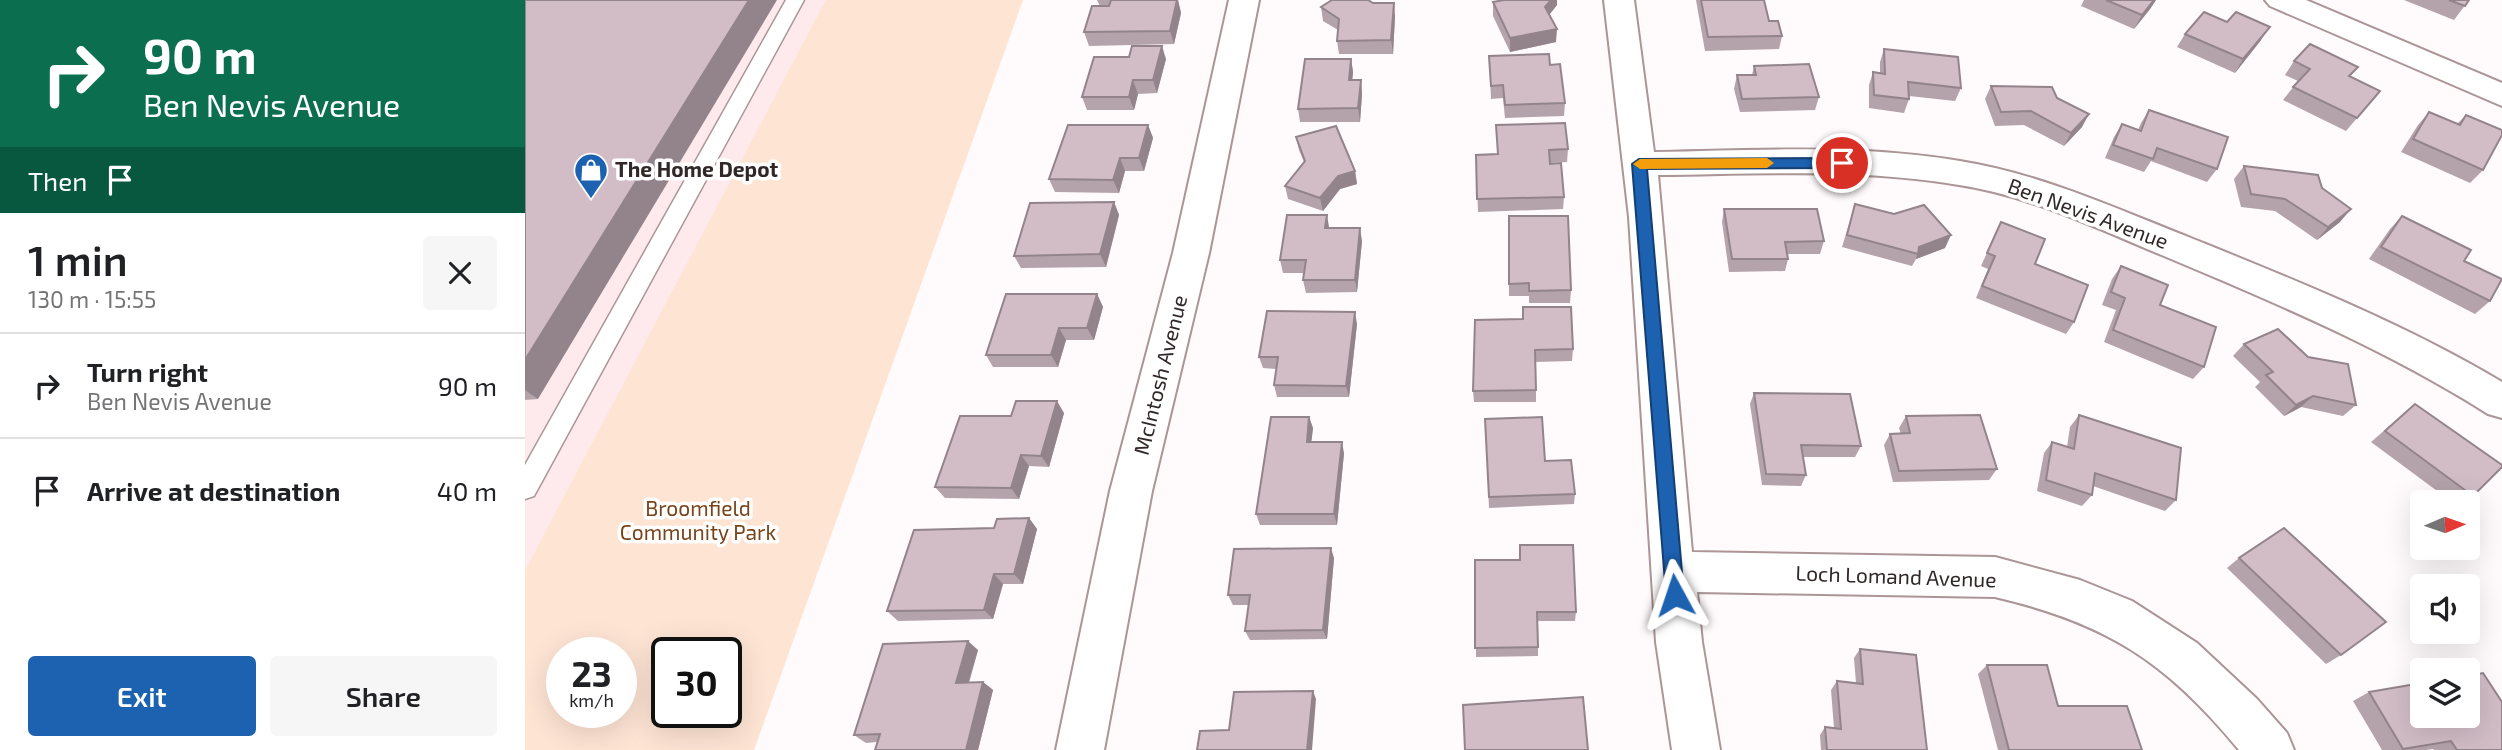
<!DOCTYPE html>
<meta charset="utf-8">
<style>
:root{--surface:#fff;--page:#f6f6f6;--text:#202124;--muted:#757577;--line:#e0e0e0;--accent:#1d61b1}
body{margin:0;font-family:"Exo 2",sans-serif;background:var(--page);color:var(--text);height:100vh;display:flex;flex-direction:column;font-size:26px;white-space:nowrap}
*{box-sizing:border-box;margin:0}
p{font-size:23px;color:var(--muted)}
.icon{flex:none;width:38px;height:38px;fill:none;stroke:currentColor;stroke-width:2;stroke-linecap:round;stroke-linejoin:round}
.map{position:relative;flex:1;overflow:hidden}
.drawer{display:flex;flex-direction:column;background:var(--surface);width:525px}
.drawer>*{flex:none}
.hud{background:#0b6e4f;color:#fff;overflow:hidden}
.needle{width:46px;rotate:88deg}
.controls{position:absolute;left:1885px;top:490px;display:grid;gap:14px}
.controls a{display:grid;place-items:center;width:70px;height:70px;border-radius:7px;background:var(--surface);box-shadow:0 7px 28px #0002;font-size:35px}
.speed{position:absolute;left:21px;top:637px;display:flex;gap:14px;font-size:35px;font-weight:700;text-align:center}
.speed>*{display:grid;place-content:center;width:91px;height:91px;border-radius:50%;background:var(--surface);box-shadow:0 7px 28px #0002;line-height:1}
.speed small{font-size:18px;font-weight:400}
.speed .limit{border:4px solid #111;border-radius:10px;background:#fff;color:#111}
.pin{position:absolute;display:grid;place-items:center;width:60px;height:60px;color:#fff;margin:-30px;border:4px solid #fff;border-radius:50%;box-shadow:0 2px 7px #0007}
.me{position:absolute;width:77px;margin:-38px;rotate:355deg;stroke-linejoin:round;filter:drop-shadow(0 0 5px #0008)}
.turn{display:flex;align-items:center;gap:24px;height:147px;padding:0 28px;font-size:32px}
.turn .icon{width:91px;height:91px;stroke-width:2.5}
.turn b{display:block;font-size:49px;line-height:60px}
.then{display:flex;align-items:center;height:66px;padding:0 28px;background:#0003;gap:14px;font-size:26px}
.round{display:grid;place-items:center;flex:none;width:74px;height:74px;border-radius:7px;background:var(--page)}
.head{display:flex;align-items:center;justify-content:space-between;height:119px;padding:0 28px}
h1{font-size:42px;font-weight:600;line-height:52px}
.button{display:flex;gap:14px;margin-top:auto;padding:14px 28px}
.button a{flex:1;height:80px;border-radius:7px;background:var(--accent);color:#fff;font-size:28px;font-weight:600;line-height:80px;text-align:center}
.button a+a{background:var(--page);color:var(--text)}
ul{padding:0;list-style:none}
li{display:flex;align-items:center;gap:21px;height:105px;padding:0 28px;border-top:2px solid var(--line)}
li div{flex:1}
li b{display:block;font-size:26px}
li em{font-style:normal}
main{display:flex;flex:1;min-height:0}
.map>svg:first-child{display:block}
.built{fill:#feeaec}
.green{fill:#fee4d3;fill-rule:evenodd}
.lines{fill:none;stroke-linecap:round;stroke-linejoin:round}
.lane-casing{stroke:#ab9597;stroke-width:3}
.street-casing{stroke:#ab9597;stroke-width:4}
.lane{fill:#fff;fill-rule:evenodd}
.street{fill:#fff;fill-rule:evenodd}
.wall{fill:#b5a3ab}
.shaded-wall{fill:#93848b}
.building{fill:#d2bdc7;stroke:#93848b;stroke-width:2}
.route{fill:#1d61b1;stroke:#133f73;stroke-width:2}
.slow{fill:#f59e0b}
.labels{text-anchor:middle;stroke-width:7;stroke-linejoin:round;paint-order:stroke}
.poi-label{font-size:21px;font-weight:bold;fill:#302728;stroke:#fff;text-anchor:start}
.street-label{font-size:21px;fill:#302728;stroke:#fff}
.park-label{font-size:21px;fill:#784318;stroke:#fff}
</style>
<main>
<section class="drawer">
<div class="hud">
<div class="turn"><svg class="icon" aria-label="right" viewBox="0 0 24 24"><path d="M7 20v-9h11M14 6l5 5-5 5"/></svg><div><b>90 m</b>Ben Nevis Avenue</div></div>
<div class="then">Then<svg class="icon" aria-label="arrive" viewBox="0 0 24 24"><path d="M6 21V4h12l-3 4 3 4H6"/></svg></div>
</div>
<div class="head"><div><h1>1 min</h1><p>130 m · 15:55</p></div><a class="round"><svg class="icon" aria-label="close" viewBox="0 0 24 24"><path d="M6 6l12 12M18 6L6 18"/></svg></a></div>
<ul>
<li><svg class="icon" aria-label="right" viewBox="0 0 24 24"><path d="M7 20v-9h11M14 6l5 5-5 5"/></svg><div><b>Turn right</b><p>Ben Nevis Avenue</p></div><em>90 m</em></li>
<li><svg class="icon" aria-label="arrive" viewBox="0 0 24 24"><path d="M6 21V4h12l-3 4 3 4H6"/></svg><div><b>Arrive at destination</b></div><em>40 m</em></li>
</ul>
<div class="button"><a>Exit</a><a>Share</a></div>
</section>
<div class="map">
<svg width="1977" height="750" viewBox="0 0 1977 750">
<rect width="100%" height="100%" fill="#fffafb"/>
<path class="built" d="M 0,0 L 302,0 L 0,570 Z"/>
<path class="green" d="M 301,0 L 498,0 L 229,750 L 0,750 L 0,570 ZM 37,653 L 96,653 L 96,712 L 37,712 ZM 142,653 L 201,653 L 201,712 L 142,712 Z"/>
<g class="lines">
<g class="lane-casing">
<path id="lane" d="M 261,0 L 279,0 L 9,496 L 0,499 L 0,465 Z"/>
</g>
<g class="street-casing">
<g id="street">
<path d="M 704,0 L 734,0 L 684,253 L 627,491 L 579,750 L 531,750 L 585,491 L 648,253 Z"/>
<path d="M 1079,0 L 1109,0 L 1129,152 C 1232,150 1334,144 1435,161 C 1516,174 1590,208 1666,238 C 1772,281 1878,323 1977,382 L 1977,418 L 1963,414 C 1860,349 1751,303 1639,256 C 1573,229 1506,196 1434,185 C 1334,168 1233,174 1133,175 L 1167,552 L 1470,557 L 1555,580 L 1607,601 L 1672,643 L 1732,699 L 1762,733 L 1769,750 L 1714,750 C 1641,661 1581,623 1470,597 L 1172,592 L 1177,642 L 1195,750 L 1147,750 L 1131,642 L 1104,217 Z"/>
<path d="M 1740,0 L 1781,0 L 1977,83 L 1977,106 L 1745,6 Z"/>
</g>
</g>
<use href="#lane" class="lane"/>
<use href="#street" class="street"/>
</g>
<g class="wall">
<path d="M 0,0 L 13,399 L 0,400 Z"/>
<path d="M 572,0 L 653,0 L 656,13 L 649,44 L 564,46 L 559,32 L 575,6 Z"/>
<path d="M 1171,0 L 1239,0 L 1244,21 L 1257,36 L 1254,49 L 1180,51 Z"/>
<path d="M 1559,0 L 1631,0 L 1625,9 L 1609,29 L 1556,6 Z"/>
<path d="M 1879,0 L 1944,0 L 1929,20 Z"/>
<path d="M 968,2 L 1032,5 L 1024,15 L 1031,42 L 985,52 L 968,16 Z"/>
<path d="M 796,7 L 870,16 L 868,54 L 814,54 L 812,41 L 813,30 L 798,21 Z"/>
<path d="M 1702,22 L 1736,40 L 1710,73 L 1652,47 L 1660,34 Z"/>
<path d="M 1359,49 L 1436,88 L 1430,101 L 1384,96 L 1384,99 L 1379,113 L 1344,108 L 1344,85 L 1348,72 L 1355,73 L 1355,62 Z"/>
<path d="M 964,56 L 1025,65 L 1040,103 L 1039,116 L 980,118 L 978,98 L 966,99 Z"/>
<path d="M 641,59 L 632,93 L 613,94 L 609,110 L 562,110 L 557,97 Z"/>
<path d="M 826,59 L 828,72 L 827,80 L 836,80 L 837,94 L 835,122 L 775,122 L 773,109 Z"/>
<path d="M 1769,61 L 1833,67 L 1825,76 L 1855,91 L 1821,131 L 1758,100 L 1773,81 L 1760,75 Z"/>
<path d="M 1229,66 L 1294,97 L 1290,110 L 1215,112 L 1209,89 L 1212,75 L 1227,75 Z"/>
<path d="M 1466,86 L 1532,98 L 1557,127 L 1539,146 L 1499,125 L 1470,126 L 1460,99 Z"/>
<path d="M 1624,110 L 1692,169 L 1682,182 L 1626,161 L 1619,172 L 1580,158 L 1589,137 L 1597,124 L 1613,130 L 1616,123 Z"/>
<path d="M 1904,112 L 1932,124 L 1941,115 L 1958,170 L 1945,183 L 1876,152 L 1893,125 Z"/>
<path d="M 623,125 L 628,138 L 619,171 L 600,171 L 594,193 L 530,192 L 524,179 Z"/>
<path d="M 971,125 L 1043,149 L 1042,162 L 1025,163 L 1039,197 L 1038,209 L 953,212 L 951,155 L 973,154 Z"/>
<path d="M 771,137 L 830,171 L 832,184 L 815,189 L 798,211 L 763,199 L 760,186 L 779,162 L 774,150 Z"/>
<path d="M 1719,166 L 1797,188 L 1815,222 L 1792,240 L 1750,211 L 1716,207 L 1709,179 Z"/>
<path d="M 589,202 L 594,215 L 581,267 L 496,268 L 489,256 Z"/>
<path d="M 1330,204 L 1420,248 L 1391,259 L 1387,266 L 1317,247 Z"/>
<path d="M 1199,209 L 1299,241 L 1295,254 L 1263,254 L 1263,259 L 1260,271 L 1204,272 L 1197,222 Z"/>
<path d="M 984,216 L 1046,290 L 1045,303 L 1004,303 L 1004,296 L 984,296 Z"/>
<path d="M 1877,216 L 1939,261 L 1965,301 L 1950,314 L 1844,259 L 1865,229 Z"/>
<path d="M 1476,222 L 1510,264 L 1549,322 L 1541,334 L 1451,298 L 1463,269 L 1456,266 Z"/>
<path d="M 804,228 L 837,241 L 832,292 L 781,293 L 778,280 L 779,273 L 758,273 L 755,260 Z"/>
<path d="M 1596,266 L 1635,305 L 1679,367 L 1668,379 L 1579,342 L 1591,310 L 1577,305 L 1587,279 Z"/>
<path d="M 572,294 L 578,307 L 569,340 L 541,340 L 533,367 L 468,367 L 461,355 Z"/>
<path d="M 998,307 L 1048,349 L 1047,361 L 1011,362 L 1011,402 L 949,402 L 948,391 L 998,319 Z"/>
<path d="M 832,324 L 824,397 L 752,397 L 749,385 L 751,369 L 738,368 L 734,357 Z"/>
<path d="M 1719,344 L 1831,405 L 1818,416 L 1776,407 L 1759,416 L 1730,387 L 1735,382 L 1708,356 Z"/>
<path d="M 1229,393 L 1336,446 L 1330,457 L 1278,457 L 1281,475 L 1276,486 L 1237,485 L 1225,404 Z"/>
<path d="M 1890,404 L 1948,496 L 1939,502 L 1927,502 L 1846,442 Z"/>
<path d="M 539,413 L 524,467 L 504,466 L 494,499 L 420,498 L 410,487 L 486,416 Z"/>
<path d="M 1554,415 L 1651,500 L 1640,511 L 1568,486 L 1567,495 L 1557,506 L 1512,491 L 1519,453 L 1527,442 L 1542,447 L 1545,427 Z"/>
<path d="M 1381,416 L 1472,469 L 1464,480 L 1368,482 L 1359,445 L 1365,434 L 1376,434 L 1374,428 Z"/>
<path d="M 784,417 L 788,428 L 786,442 L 819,453 L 812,525 L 735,525 L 731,514 Z"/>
<path d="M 960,419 L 1020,461 L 1050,494 L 1049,504 L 964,508 Z"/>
<path d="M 504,518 L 512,529 L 498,584 L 478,584 L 468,619 L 373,621 L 362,611 L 469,528 Z"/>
<path d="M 809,558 L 802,639 L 725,640 L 720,631 L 724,605 L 708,605 L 703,595 Z"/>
<path d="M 1714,558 L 1816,655 L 1801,664 L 1702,568 Z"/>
<path d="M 950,560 L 1051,612 L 1050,621 L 1013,621 L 1013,656 L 951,657 Z"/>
<path d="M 1335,649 L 1402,750 L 1296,750 L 1295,735 L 1300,727 L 1309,728 L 1306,690 L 1312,681 L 1331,683 L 1329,658 Z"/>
<path d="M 453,650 L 444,683 L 458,682 L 468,690 L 453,750 L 350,750 L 352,742 L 341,743 L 329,735 Z"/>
<path d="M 1462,665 L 1533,706 L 1617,750 L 1473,750 L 1453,674 Z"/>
<path d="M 1844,692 L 1977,750 L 1909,750 L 1908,749 L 1901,750 L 1857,750 L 1828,701 Z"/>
</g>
<g class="shaded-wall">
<path d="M 224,0 L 252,0 L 13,399 L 0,390 L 0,360 Z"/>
<path d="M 653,0 L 656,13 L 649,44 L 645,31 Z"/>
<path d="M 1026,0 L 1032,0 L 1032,5 L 1020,20 L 1020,7 Z"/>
<path d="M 1629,0 L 1631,0 L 1625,9 L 1609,29 L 1617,15 Z"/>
<path d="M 869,3 L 870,16 L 868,54 L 866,40 Z"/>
<path d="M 1745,27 L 1736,40 L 1710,73 L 1718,59 Z"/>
<path d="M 1032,29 L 1031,42 L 985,52 L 985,38 Z"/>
<path d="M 637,46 L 641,59 L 632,93 L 628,80 Z"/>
<path d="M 826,59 L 828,72 L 826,94 L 824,80 Z"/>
<path d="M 608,80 L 613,94 L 609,110 L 604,97 Z"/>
<path d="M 836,80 L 837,94 L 835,122 L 833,108 Z"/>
<path d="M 1564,114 L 1557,127 L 1539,146 L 1546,133 Z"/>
<path d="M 623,125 L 628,138 L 619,171 L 614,158 Z"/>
<path d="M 595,158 L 600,171 L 594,193 L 588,180 Z"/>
<path d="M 830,171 L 832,184 L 815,189 L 798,211 L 795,198 L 813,176 Z"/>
<path d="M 589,202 L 594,215 L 581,267 L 575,254 Z"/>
<path d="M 1826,209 L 1815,222 L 1792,240 L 1803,227 Z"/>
<path d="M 802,215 L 804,227 L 803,241 L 800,228 Z"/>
<path d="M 835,228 L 837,241 L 832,292 L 830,280 Z"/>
<path d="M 1426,235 L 1420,248 L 1391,259 L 1394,247 Z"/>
<path d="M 572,294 L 578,307 L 569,340 L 562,328 Z"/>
<path d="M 830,312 L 832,324 L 824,397 L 821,386 Z"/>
<path d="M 534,328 L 541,340 L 533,367 L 526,355 Z"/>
<path d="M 1788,396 L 1776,407 L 1759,416 L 1771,405 Z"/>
<path d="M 532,401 L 539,413 L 524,467 L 516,456 Z"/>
<path d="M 784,417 L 788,428 L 785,453 L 782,442 Z"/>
<path d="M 817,442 L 819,453 L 812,525 L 809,514 Z"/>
<path d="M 496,455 L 504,466 L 494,499 L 486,488 Z"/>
<path d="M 504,518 L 512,529 L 498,584 L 489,574 Z"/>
<path d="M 806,548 L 809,558 L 802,639 L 798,630 Z"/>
<path d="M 469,574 L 478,584 L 468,619 L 459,610 Z"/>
<path d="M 443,641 L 453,650 L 441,691 L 431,683 Z"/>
<path d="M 458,682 L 468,690 L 453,750 L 441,750 Z"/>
<path d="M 788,691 L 791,699 L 787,750 L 782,750 Z"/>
</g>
<g class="building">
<path d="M 0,0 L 224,0 L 0,360 Z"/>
<path d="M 586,0 L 652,0 L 645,31 L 559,32 L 567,6 L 584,6 Z"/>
<path d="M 807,0 L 843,0 L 848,3 L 869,3 L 866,40 L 812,41 L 814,19 L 796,7 Z"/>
<path d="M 979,0 L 1026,0 L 1020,7 L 1032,29 L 985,38 L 968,2 Z"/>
<path d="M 1176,0 L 1239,0 L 1244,21 L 1253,21 L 1257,36 L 1183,37 Z"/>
<path d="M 1581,0 L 1629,0 L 1617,15 Z"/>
<path d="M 1924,0 L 1944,0 L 1940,6 Z"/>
<path d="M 1679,12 L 1702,22 L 1711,12 L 1745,27 L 1718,59 L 1660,34 Z"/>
<path d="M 1785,44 L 1833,67 L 1824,76 L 1855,91 L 1832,118 L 1768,87 L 1785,69 L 1769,61 Z"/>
<path d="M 607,46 L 637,46 L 628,80 L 608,80 L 604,97 L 557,97 L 569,57 L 604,57 Z"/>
<path d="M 1359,49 L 1433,57 L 1436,88 L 1383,82 L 1384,99 L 1349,95 L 1348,72 L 1360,74 Z"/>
<path d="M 1024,54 L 1025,65 L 1035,64 L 1040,103 L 980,105 L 978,85 L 966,86 L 964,56 Z"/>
<path d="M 780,59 L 826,59 L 824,80 L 836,80 L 833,108 L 773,109 Z"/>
<path d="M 1284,64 L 1294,97 L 1217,99 L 1212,75 L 1231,75 L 1229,66 Z"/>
<path d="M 1466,86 L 1527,87 L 1532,98 L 1564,114 L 1546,133 L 1506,111 L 1476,112 Z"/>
<path d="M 1624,110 L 1703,137 L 1692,169 L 1632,148 L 1628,159 L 1588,145 L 1597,124 L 1616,131 Z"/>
<path d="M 1904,112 L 1935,125 L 1941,115 L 1977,130 L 1977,135 L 1958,170 L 1888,139 Z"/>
<path d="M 1040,123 L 1043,149 L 1024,150 L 1025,164 L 1036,163 L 1039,197 L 952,199 L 951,155 L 973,154 L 971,125 Z"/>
<path d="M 543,125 L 623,125 L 614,158 L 595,158 L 588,180 L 524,179 Z"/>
<path d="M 811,126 L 830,171 L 813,176 L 795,198 L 760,186 L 780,161 L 771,137 Z"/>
<path d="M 1719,166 L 1793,175 L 1797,188 L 1826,209 L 1803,227 L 1760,199 L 1726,194 Z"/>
<path d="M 589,202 L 575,254 L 489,256 L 505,203 Z"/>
<path d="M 1330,204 L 1369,214 L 1399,205 L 1426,235 L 1394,247 L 1393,254 L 1322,235 Z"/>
<path d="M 1199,209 L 1292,209 L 1299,241 L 1260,242 L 1263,259 L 1207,259 Z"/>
<path d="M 762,215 L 802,215 L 800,228 L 835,228 L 830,280 L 778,280 L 781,260 L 755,260 Z"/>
<path d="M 984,216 L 1043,216 L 1046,290 L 1004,291 L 1004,283 L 984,284 Z"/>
<path d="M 1877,216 L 1946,250 L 1939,261 L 1977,279 L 1965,301 L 1856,247 Z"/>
<path d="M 1476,222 L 1520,239 L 1510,264 L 1563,285 L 1549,322 L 1457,286 L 1470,256 L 1462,253 Z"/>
<path d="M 1596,266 L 1643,285 L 1635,305 L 1691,327 L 1679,367 L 1588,330 L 1600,298 L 1586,292 Z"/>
<path d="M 481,294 L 572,294 L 562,328 L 534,328 L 526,355 L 461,355 Z"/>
<path d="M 998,307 L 1046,307 L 1048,349 L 1010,350 L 1011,390 L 948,391 L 950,320 L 998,319 Z"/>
<path d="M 742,311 L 830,312 L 821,386 L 749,385 L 753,357 L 734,357 Z"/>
<path d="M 1753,329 L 1783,357 L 1823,364 L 1831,405 L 1788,396 L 1771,405 L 1741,375 L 1748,372 L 1719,344 Z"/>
<path d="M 1229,393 L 1325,394 L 1336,446 L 1276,445 L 1281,475 L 1241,474 Z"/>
<path d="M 491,401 L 532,401 L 516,456 L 496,455 L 486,488 L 410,487 L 435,416 L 486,416 Z"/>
<path d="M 1890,404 L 1977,465 L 1977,467 L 1948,496 L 1860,431 Z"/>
<path d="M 1455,415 L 1472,469 L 1374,471 L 1365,434 L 1385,433 L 1381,416 Z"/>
<path d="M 1554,415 L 1656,448 L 1651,500 L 1570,473 L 1567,495 L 1521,480 L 1527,442 L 1549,449 Z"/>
<path d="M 746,417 L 784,417 L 782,442 L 817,442 L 809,514 L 731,514 Z"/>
<path d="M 1017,417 L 1020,461 L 1046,460 L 1050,494 L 964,497 L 960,419 Z"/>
<path d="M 504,518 L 489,574 L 469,574 L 459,610 L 362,611 L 389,530 L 469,528 L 472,519 Z"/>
<path d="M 1759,528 L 1861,622 L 1816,655 L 1714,558 Z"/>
<path d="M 995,545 L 1048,545 L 1051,612 L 1012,612 L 1013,647 L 950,648 L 950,560 L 995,560 Z"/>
<path d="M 806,548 L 798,630 L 720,631 L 725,595 L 703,595 L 709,549 Z"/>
<path d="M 443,641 L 431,683 L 458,682 L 441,750 L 350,750 L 355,734 L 329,735 L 358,644 Z"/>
<path d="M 1335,649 L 1391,655 L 1402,750 L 1302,750 L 1300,727 L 1316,729 L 1312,681 L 1338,684 Z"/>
<path d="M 1462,665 L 1522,665 L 1533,706 L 1602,706 L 1617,750 L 1484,750 Z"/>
<path d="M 1958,673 L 1977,702 L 1977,750 L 1932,750 L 1926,741 L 1878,749 L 1844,692 L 1897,683 L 1897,716 L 1942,716 L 1942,676 Z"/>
<path d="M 788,691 L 782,750 L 672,750 L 675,731 L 704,730 L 709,692 Z"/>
<path d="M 1058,697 L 1063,750 L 940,750 L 938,705 Z"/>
</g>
<path class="route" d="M 1317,158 L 1324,163 L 1317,168 L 1122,169 L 1159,595 L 1156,601 L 1150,604 L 1144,601 L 1141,595 L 1107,164 L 1114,159 Z"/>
<path class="slow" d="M 1242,158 L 1249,163 L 1242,168 L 1115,169 L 1108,164 L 1115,159 Z"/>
<defs>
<g id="shop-pin" transform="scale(1.75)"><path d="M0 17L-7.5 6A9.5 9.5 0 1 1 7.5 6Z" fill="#1d61b1" stroke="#fff"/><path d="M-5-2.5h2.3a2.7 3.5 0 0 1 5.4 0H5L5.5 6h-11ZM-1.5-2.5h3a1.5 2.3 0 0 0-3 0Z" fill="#fff"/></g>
</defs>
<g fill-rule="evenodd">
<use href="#shop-pin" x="66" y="170"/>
</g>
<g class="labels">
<g class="poi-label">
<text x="90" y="177">The Home Depot</text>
</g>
<g class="street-label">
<text transform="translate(1563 214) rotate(20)" y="7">Ben Nevis Avenue</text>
<text transform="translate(636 375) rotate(-76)" y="7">McIntosh Avenue</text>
<text transform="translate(1371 577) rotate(2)" y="7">Loch Lomand Avenue</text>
</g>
<g class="park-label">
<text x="173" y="516">Broomfield<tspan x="173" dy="24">Community Park</tspan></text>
</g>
</g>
</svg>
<div class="controls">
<a><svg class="needle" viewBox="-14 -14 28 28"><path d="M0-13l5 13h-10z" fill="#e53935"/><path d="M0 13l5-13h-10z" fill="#757577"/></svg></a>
<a><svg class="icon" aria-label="sound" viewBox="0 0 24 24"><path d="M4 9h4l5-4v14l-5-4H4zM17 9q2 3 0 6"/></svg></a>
<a><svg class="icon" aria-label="layers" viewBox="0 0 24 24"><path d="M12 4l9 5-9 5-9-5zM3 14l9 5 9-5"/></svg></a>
</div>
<div class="speed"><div>23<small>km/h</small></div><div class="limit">30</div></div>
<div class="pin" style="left:1317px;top:163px;background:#d93025"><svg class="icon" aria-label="arrive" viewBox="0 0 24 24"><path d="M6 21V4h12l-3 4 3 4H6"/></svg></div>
<svg class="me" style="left:1150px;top:595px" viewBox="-20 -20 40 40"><path d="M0-17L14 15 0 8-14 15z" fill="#1d61b1" stroke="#fff" stroke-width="4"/></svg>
</div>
</main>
